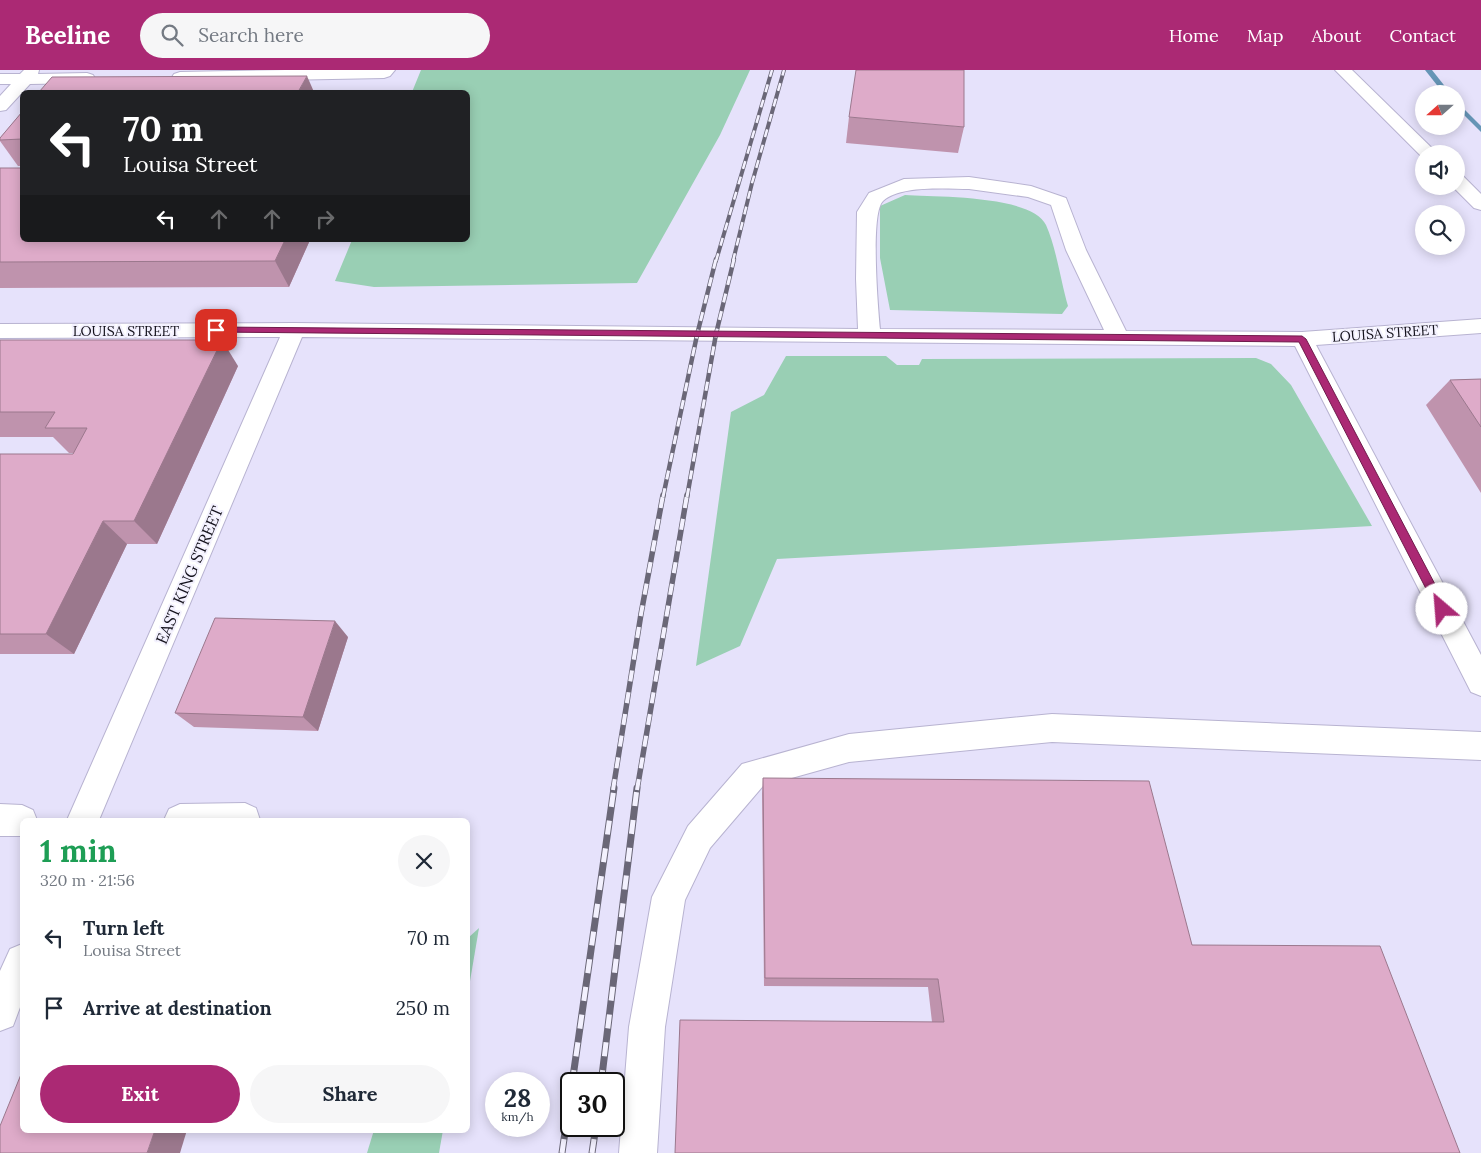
<!DOCTYPE html>
<meta charset="utf-8">
<style>
:root{--surface:#fff;--page:#f6f6f7;--text:#1f2937;--muted:#747a83;--accent:#ab2974}
body{margin:0;font-family:Lora,serif;background:var(--page);color:var(--text);height:100vh;display:flex;flex-direction:column;font-size:19px;white-space:nowrap}
*{box-sizing:border-box;margin:0}
p{font-size:16px;color:var(--muted)}
.icon{flex:none;width:28px;height:28px;fill:none;stroke:currentColor;stroke-width:2;stroke-linecap:round;stroke-linejoin:round}
.map{position:relative;flex:1;overflow:hidden}
.details{position:absolute;left:20px;top:748px;width:450px;height:315px;display:flex;flex-direction:column;background:var(--surface);border-radius:8px;box-shadow:0 2px 12px #0003}
.details>*{flex:none}
.guide{position:absolute;left:20px;top:20px;width:450px;height:152px;border-radius:8px;box-shadow:0 2px 12px #0003;background:#202124;color:#fff;overflow:hidden}
.needle{width:32px;rotate:249deg}
.tools{position:absolute;left:1415px;top:15px;display:grid;gap:10px}
.tools a{display:grid;place-items:center;width:50px;height:50px;border-radius:50%;background:var(--surface);box-shadow:0 2px 12px #0003;font-size:25px}
.speed{position:absolute;left:485px;top:1002px;display:flex;gap:10px;font-size:25px;font-weight:700;text-align:center}
.speed>*{display:grid;place-content:center;width:65px;height:65px;border-radius:50%;background:var(--surface);box-shadow:0 2px 12px #0003;line-height:1}
.speed small{font-size:12px;font-weight:400}
.speed .limit{border:2px solid #111;border-radius:8px;background:#fff;color:#111}
.pin{position:absolute;display:grid;place-items:center;width:42px;height:42px;color:#fff;margin:-21px;border-radius:10px;box-shadow:0 2px 8px #0006}
.me{position:absolute;width:55px;margin:-28px;rotate:333deg;stroke-linejoin:round;filter:drop-shadow(0 0 4px #0008)}
.turn{display:flex;align-items:center;gap:18px;height:105px;padding:0 20px;font-size:22px}
.turn .icon{width:65px;height:65px;stroke-width:2.5}
.turn b{display:block;font-size:35px;line-height:42px}
.lanes{display:flex;align-items:center;height:48px;padding:0 20px;background:#0003;justify-content:center;gap:25px;direction:ltr}
.lanes .off{opacity:.35}
.round{display:grid;place-items:center;flex:none;width:52px;height:52px;border-radius:26px;background:var(--page)}
.overview{display:flex;align-items:center;justify-content:space-between;height:85px;padding:0 20px}
h1{font-size:30px;font-weight:800;line-height:38px;color:#1e9e55}
.primary-button{display:flex;gap:10px;margin-top:auto;padding:10px 20px}
.primary-button a{flex:1;height:58px;border-radius:30px;background:var(--accent);color:#fff;font-size:20px;font-weight:800;line-height:58px;text-align:center}
.primary-button a+a{background:var(--page);color:var(--text)}
ul{padding:0;list-style:none}
li{display:flex;align-items:center;gap:15px;height:70px;padding:0 20px}
li div{flex:1}
li b{display:block;font-size:19px}
li em{font-style:normal}
header{display:flex;align-items:center;gap:30px;box-sizing:border-box;height:70px;padding:0 25px;background:var(--accent);color:#fff}
header strong{font-size:24px}
nav{display:flex;gap:28px;margin-inline-start:auto;font-size:18px}
.search{width:350px;height:45px;background:var(--page);display:flex;align-items:center;gap:12px;box-sizing:border-box;padding:0 18px;border-radius:28px;color:var(--muted);font-size:19px}
.map>svg:first-child{display:block}
.green{fill:#99cfb4}
.lines{fill:none;stroke-linecap:round;stroke-linejoin:round}
.stream{fill:#6595b6;fill-rule:evenodd}
.minor-casing{stroke:#b8b3d1;stroke-width:2}
.minor{fill:#fff;fill-rule:evenodd}
.rail-far3-casing{stroke:#6a6777;stroke-width:4}
.rail-far2-casing{stroke:#6a6777;stroke-width:4.5}
.rail-far1-casing{stroke:#6a6777;stroke-width:5.5}
.rail-casing{stroke:#6a6777;stroke-width:7}
.rail-far3{stroke:#f3f1fe;stroke-width:2.5;stroke-dasharray:8;stroke-linecap:butt}
.rail-far2{stroke:#f3f1fe;stroke-width:3;stroke-dasharray:9;stroke-linecap:butt}
.rail-far1{stroke:#f3f1fe;stroke-width:4;stroke-dasharray:11;stroke-linecap:butt}
.rail{stroke:#f3f1fe;stroke-width:5;stroke-dasharray:14;stroke-linecap:butt}
.wall{fill:#bf93ad}
.shaded-wall{fill:#9b788d}
.building{fill:#deabc9;stroke:#9b788d}
.route{fill:#ab2974;stroke:#6f1b4b}
.labels{text-anchor:middle;stroke-width:4;stroke-linejoin:round;paint-order:stroke}
.far-street-label{font-size:14px;fill:#13111b;stroke:#f3f1fe}
.street-label{font-size:16px;fill:#13111b;stroke:#f3f1fe}
</style>
<header>
<strong>Beeline</strong>
<div class="search"><svg class="icon" aria-label="search" viewBox="0 0 24 24"><circle cx="10" cy="10" r="6"/><path d="M15 15l6 6"/></svg>Search here</div>
<nav><a>Home</a><a>Map</a><a>About</a><a>Contact</a></nav>
</header>
<div class="map">
<svg width="1481" height="1083" viewBox="0 0 1481 1083">
<rect width="100%" height="100%" fill="#e6e2fb"/>
<g class="green">
<path d="M 421,0 L 750,0 L 720,65 L 637,213 L 374,217 L 335,211 L 352,170 L 468,170 L 468,22 L 412,22 Z"/>
<path d="M 905,125 C 936,127 1032,125 1046,155 C 1056,177 1061,212 1068,236 L 1062,244 L 890,240 L 880,188 L 880,136 Z"/>
<path d="M 786,286 L 886,286 L 897,295 L 919,295 L 922,289 L 1256,288 L 1271,294 L 1291,315 L 1372,456 L 777,489 L 740,576 L 696,596 L 731,342 L 764,325 Z"/>
<path d="M 479,858 L 468,923 L 468,868 Z"/>
<path d="M 374,1060 L 443,1060 L 439,1083 L 367,1083 Z"/>
</g>
<g class="lines">
<g class="stream">
<path d="M 1425,0 L 1432,0 L 1451,24 L 1444,24 Z"/>
<path d="M 1456,31 L 1481,56 L 1481,62 L 1456,37 Z"/>
</g>
<g class="minor-casing">
<g id="minor">
<path d="M 24,0 L 39,0 L 38,4 L 87,3 L 93,5 L 95,8 L 93,11 L 87,13 L 30,14 L 6,40 L 0,41 L 0,26 L 11,14 L 0,14 L 0,4 L 20,4 Z"/>
<path d="M 286,0 L 395,0 L 390,6 L 384,8 L 180,12 L 174,10 L 172,7 L 174,4 L 180,2 Z"/>
<path d="M 1335,0 L 1352,0 L 1438,84 L 1424,84 L 1423,88 Z"/>
<path d="M 1456,104 L 1463,106 L 1481,124 L 1481,140 L 1474,138 L 1452,116 L 1456,116 Z"/>
<path d="M 969,107 L 1031,116 L 1066,128 L 1086,180 L 1126,261 L 1302,262 L 1481,249 L 1481,263 L 1316,275 L 1481,585 L 1481,626 L 1471,622 L 1295,276 L 302,267 L 99,750 L 67,750 L 280,267 L 0,268 L 0,254 L 294,253 L 858,259 L 856,209 L 857,142 L 869,123 L 904,109 ZM 969,119 L 1028,127 L 1051,135 L 1066,180 L 1104,260 L 880,259 C 878,238 870,143 883,131 C 901,115 946,119 969,119 Z"/>
<path d="M 1052,644 L 1481,662 L 1481,690 L 1052,672 L 849,692 L 763,716 L 710,778 L 685,830 L 665,957 L 657,1083 L 619,1083 L 629,957 L 652,827 L 688,756 L 742,694 L 849,664 Z"/>
<path d="M 245,733 L 256,738 L 260,750 L 164,750 L 169,739 L 180,734 Z"/>
<path d="M 0,734 L 22,735 L 33,740 L 37,750 L 22,750 L 22,766 L 0,766 Z"/>
<path d="M 22,874 L 22,932 L 13,956 L 0,961 L 0,901 L 10,879 Z"/>
</g>
</g>
<use href="#minor" class="minor"/>
<g class="rail-far3-casing">
<g id="rail-far3">
<path d="M 716,191 L 772,0"/>
<path d="M 733,191 L 752,113 L 784,0"/>
</g>
</g>
<g class="rail-far2-casing">
<g id="rail-far2">
<path d="M 663,427 L 697,265 L 716,189"/>
<path d="M 687,427 L 716,264 L 734,189"/>
</g>
</g>
<g class="rail-far1-casing">
<g id="rail-far1">
<path d="M 613,720 L 641,544 L 663,425"/>
<path d="M 637,720 L 687,425"/>
</g>
</g>
<g class="rail-casing">
<g id="rail">
<path d="M 572,1014 L 614,718"/>
<path d="M 601,1014 L 637,718"/>
<path d="M 562,1083 L 571,1020"/>
<path d="M 592,1083 L 596,1056"/>
</g>
</g>
<use href="#rail-far3" class="rail-far3"/>
<use href="#rail-far2" class="rail-far2"/>
<use href="#rail-far1" class="rail-far1"/>
<use href="#rail" class="rail"/>
</g>
<g class="wall">
<path d="M 22,42 L 22,96 L 18,96 L 0,71 L 0,68 Z"/>
<path d="M 849,47 L 964,57 L 958,83 L 846,73 Z"/>
<path d="M 0,98 L 22,170 L 310,170 L 289,217 L 0,218 Z"/>
<path d="M 0,270 L 238,296 L 157,474 L 127,474 L 74,584 L 0,584 L 0,384 L 73,384 L 73,383 L 69,383 L 53,367 L 0,367 Z"/>
<path d="M 1481,309 L 1481,423 L 1426,335 L 1450,310 Z"/>
<path d="M 348,567 L 318,661 L 194,657 L 175,643 Z"/>
<path d="M 763,708 L 1192,875 L 1460,1083 L 932,952 L 928,917 L 764,916 L 762,724 Z"/>
</g>
<g class="shaded-wall">
<path d="M 307,6 L 314,22 L 298,22 Z"/>
<path d="M 285,170 L 310,170 L 289,217 L 275,191 Z"/>
<path d="M 222,270 L 238,296 L 157,474 L 134,451 Z"/>
<path d="M 103,451 L 127,474 L 74,584 L 46,564 Z"/>
<path d="M 335,551 L 348,567 L 318,661 L 303,647 Z"/>
<path d="M 155,1060 L 187,1060 L 180,1083 L 147,1083 Z"/>
</g>
<g class="building">
<path d="M 856,0 L 964,0 L 964,57 L 849,47 Z"/>
<path d="M 307,6 L 298,22 L 39,22 L 52,7 Z"/>
<path d="M 22,42 L 22,69 L 0,70 L 0,68 Z"/>
<path d="M 0,98 L 22,98 L 22,170 L 285,170 L 275,191 L 0,192 Z"/>
<path d="M 0,270 L 222,270 L 134,451 L 103,451 L 46,564 L 0,564 L 0,384 L 73,384 L 87,358 L 45,358 L 55,342 L 0,342 Z"/>
<path d="M 1481,309 L 1481,357 L 1450,310 Z"/>
<path d="M 215,548 L 335,551 L 303,647 L 175,643 Z"/>
<path d="M 763,708 L 1149,711 L 1192,875 L 1380,876 L 1460,1083 L 675,1083 L 680,950 L 944,952 L 938,909 L 765,908 Z"/>
<path d="M 22,1002 L 22,1060 L 155,1060 L 147,1083 L 0,1083 L 0,1056 Z"/>
</g>
<path class="route" d="M 216,257 L 1302,266 L 1306,269 L 1448,539 L 1446,542 L 1438,542 L 1299,272 L 213,262 L 213,258 Z"/>
<g class="labels">
<g class="far-street-label">
<text x="126" y="266">LOUISA STREET</text>
<text transform="translate(1385 263) rotate(-4)" y="5">LOUISA STREET</text>
</g>
<g class="street-label">
<text transform="translate(189 505) rotate(-67)" y="6">EAST KING STREET</text>
</g>
</g>
</svg>
<div class="tools">
<a><svg class="needle" viewBox="-14 -14 28 28"><path d="M0-13l5 13h-10z" fill="#e53935"/><path d="M0 13l5-13h-10z" fill="#747a83"/></svg></a>
<a><svg class="icon" aria-label="sound" viewBox="0 0 24 24"><path d="M4 9h4l5-4v14l-5-4H4zM17 9q2 3 0 6"/></svg></a>
<a><svg class="icon" aria-label="search" viewBox="0 0 24 24"><circle cx="10" cy="10" r="6"/><path d="M15 15l6 6"/></svg></a>
</div>
<div class="speed"><div>28<small>km/h</small></div><div class="limit">30</div></div>
<div class="pin" style="left:216px;top:260px;background:#d93025"><svg class="icon" aria-label="arrive" viewBox="0 0 24 24"><path d="M6 21V4h12l-3 4 3 4H6"/></svg></div>
<svg class="me" style="left:1442px;top:539px" viewBox="-20 -20 40 40"><circle r="19" fill="#fff"/><path d="M0-13L10 11 0 6-10 11z" fill="#ab2974"/></svg>
<div class="guide">
<div class="turn"><svg class="icon" aria-label="left" viewBox="0 0 24 24"><path d="M17 20v-9H6M10 6l-5 5 5 5"/></svg><div><b>70 m</b>Louisa Street</div></div>
<div class="lanes"><svg class="icon" aria-label="left" viewBox="0 0 24 24"><path d="M17 20v-9H6M10 6l-5 5 5 5"/></svg><svg class="icon off" aria-label="ahead" viewBox="0 0 24 24"><path d="M12 20V5M6 11l6-6 6 6"/></svg><svg class="icon off" aria-label="ahead" viewBox="0 0 24 24"><path d="M12 20V5M6 11l6-6 6 6"/></svg><svg class="icon off" aria-label="right" viewBox="0 0 24 24"><path d="M7 20v-9h11M14 6l5 5-5 5"/></svg></div>
</div>
<section class="details">
<div class="overview"><div><h1>1 min</h1><p>320 m · 21:56</p></div><a class="round"><svg class="icon" aria-label="close" viewBox="0 0 24 24"><path d="M6 6l12 12M18 6L6 18"/></svg></a></div>
<ul>
<li><svg class="icon" aria-label="left" viewBox="0 0 24 24"><path d="M17 20v-9H6M10 6l-5 5 5 5"/></svg><div><b>Turn left</b><p>Louisa Street</p></div><em>70 m</em></li>
<li><svg class="icon" aria-label="arrive" viewBox="0 0 24 24"><path d="M6 21V4h12l-3 4 3 4H6"/></svg><div><b>Arrive at destination</b></div><em>250 m</em></li>
</ul>
<div class="primary-button"><a>Exit</a><a>Share</a></div>
</section>
</div>
